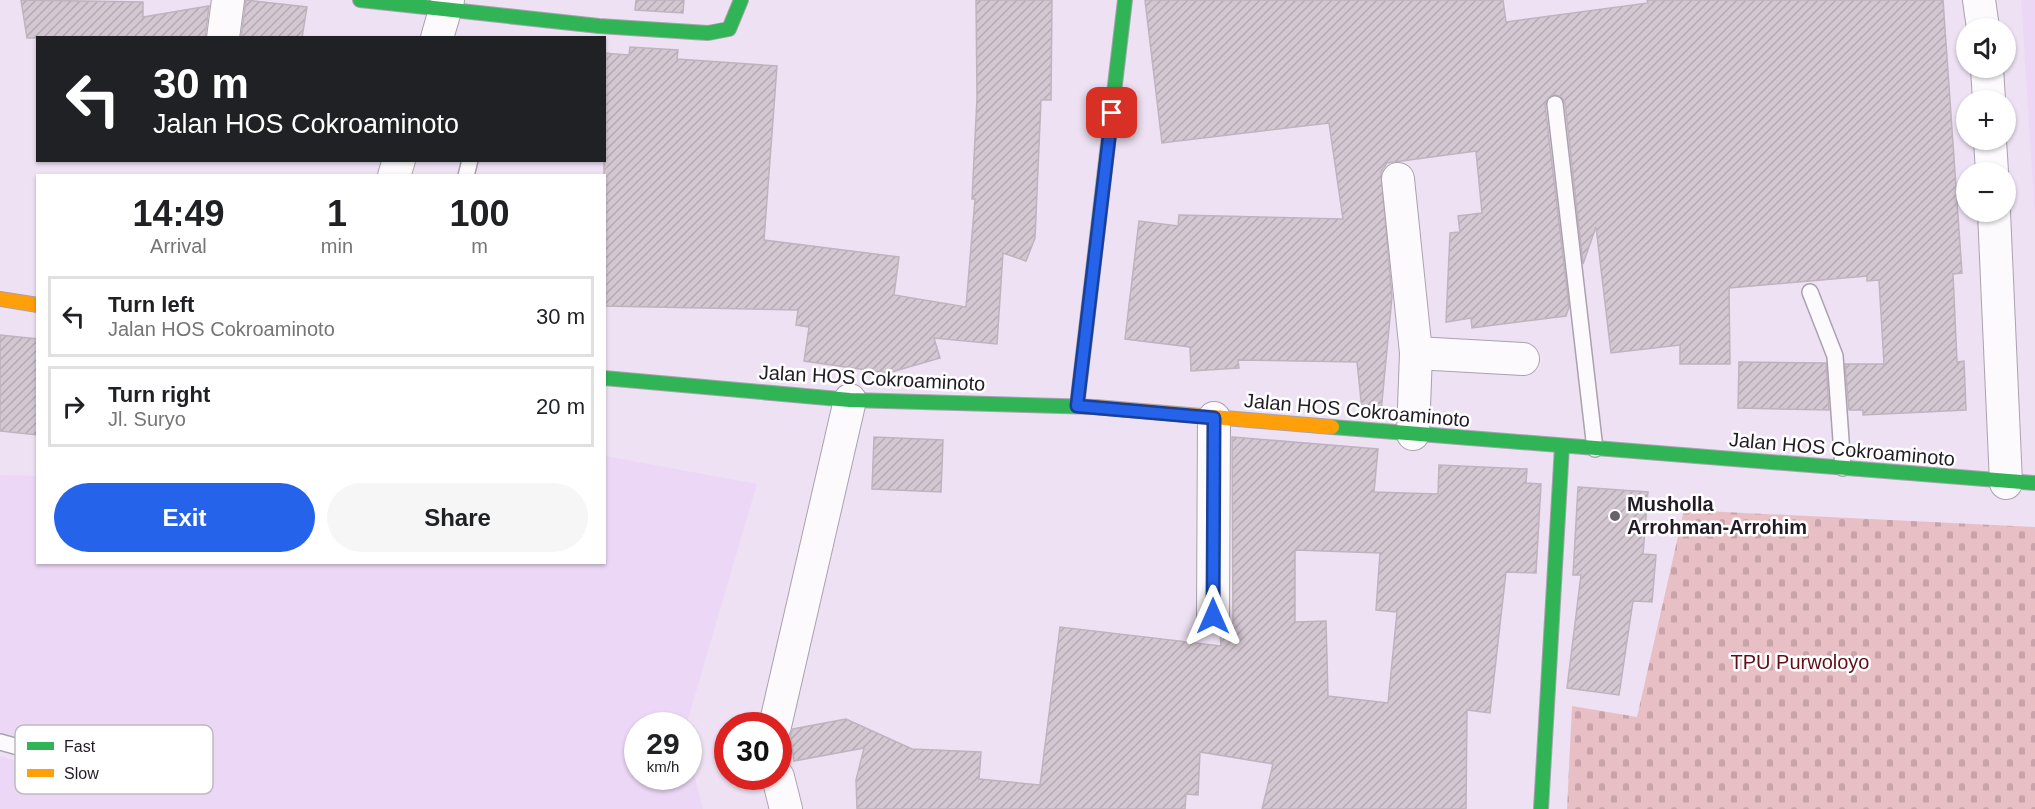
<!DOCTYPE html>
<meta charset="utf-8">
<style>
:root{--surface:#fff;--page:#f6f6f6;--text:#202124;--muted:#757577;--line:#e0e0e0;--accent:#2563eb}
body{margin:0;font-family:Arial,sans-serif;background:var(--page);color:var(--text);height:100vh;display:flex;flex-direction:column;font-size:22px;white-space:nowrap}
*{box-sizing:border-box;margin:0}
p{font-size:20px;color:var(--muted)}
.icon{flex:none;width:33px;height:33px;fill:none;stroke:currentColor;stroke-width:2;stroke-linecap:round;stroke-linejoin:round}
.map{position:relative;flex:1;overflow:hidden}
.side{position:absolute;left:36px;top:174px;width:570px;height:390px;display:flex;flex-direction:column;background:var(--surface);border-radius:0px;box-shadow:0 2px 4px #0004}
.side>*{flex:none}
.banner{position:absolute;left:36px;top:36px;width:570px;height:126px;border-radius:0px;box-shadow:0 2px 4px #0004;background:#202124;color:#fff;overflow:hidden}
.fabs{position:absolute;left:1956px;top:18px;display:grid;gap:12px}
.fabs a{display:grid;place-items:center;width:60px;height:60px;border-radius:50%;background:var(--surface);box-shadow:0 2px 4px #0004;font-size:30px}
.speed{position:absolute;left:624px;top:712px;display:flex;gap:12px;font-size:30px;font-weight:700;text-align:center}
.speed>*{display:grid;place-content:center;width:78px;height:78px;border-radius:50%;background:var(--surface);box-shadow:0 2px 4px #0004;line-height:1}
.speed small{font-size:15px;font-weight:400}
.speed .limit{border:9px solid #d22;background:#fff;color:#111}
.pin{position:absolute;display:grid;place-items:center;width:51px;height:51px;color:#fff;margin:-26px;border-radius:12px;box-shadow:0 3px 9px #0006}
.me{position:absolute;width:66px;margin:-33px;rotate:0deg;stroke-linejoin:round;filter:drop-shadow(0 0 4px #0008)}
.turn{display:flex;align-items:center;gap:21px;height:126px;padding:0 18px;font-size:27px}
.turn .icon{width:78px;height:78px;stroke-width:2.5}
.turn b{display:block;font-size:42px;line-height:51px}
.eta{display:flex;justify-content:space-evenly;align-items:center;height:102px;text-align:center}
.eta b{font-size:36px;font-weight:800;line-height:42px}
.primary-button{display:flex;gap:12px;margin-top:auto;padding:12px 18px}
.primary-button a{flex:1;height:69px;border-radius:36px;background:var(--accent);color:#fff;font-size:24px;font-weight:800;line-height:69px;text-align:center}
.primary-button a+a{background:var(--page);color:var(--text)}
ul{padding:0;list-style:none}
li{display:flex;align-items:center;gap:18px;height:81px;margin:0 12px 9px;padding:0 6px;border:3px solid var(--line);border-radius:0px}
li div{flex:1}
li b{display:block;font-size:22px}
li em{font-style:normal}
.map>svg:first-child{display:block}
.built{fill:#ecd8f6}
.cemetery{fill:url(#cemetery-stones)}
.building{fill:url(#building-hatch);stroke:#c0b3bf;stroke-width:1.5;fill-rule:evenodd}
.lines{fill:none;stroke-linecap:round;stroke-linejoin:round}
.lane-casing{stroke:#aaa2af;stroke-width:18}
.street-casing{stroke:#aaa2af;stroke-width:34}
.fast-casing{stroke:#aaa2af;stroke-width:16}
.slow-casing{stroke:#aaa2af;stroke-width:16}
.lane{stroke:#fcfafd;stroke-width:15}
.street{stroke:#fcfafd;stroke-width:32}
.fast{stroke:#30b455;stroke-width:14}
.slow{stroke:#ff9f0a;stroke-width:14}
.route-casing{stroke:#184099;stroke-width:15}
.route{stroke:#2563eb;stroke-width:10}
.poi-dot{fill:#69606e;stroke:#fff;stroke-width:2}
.labels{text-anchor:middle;stroke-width:5;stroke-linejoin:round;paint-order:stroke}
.street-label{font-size:20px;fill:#221b26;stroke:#fff}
.poi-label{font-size:20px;font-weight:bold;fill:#221b26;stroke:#fff;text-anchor:start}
.park-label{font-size:20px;fill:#630d17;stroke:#fff}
.key{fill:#fff;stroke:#bdbbbe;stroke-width:1.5}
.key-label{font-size:16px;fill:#221b26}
</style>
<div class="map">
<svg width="2035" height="809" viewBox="0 0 2035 809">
<defs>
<pattern id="cemetery-stones" width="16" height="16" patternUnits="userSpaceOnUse" patternTransform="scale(1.5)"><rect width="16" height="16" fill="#e9bfc6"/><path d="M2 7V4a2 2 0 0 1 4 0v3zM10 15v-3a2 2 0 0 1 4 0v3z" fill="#c8a4aa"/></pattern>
<pattern id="building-hatch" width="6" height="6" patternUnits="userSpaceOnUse" patternTransform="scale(1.5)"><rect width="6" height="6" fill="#d3c7d2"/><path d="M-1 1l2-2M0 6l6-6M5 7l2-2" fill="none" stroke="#b5aab4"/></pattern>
</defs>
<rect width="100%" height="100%" fill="#ede1f3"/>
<g class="built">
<path d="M 2021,0 L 2035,0 L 2035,217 Z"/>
<path d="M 605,456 L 757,484 L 686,726 L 638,726 L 638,777 L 688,777 L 689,755 L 703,809 L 0,809 L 0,756 L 60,773 L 124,775 L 122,757 L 74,756 L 0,733 L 0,475 L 37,476 L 38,562 L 604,562 Z"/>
</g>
<path class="cemetery" d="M 1684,510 L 2035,527 L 2035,809 L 1567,809 L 1572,706 L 1637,717 Z"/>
<g class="building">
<path d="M 21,0 L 143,2 L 143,17 L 209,6 L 205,38 L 27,38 Z"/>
<path d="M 246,0 L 307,7 L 302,38 L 241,38 Z"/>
<path d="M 636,0 L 684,0 L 683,13 L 635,10 Z"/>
<path d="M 976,0 L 1052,0 L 1051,100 L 1041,100 L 1035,238 L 1026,261 L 1003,253 L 997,344 L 934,338 L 940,358 L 888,373 L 804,361 L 809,327 L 796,325 L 798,310 L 604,306 L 604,53 L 629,55 L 630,47 L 678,50 L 677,59 L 777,66 L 764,240 L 899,257 L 894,295 L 966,307 L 975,199 L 972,199 L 977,98 Z"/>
<path d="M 1145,0 L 1503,0 L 1506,22 L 1648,3 L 1647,0 L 1943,0 L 1962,273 L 1953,274 L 1957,362 L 1964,361 L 1966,410 L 1863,415 L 1863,410 L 1849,410 L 1845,364 L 1884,364 L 1879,280 L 1867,281 L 1867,276 L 1729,288 L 1730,364 L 1680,364 L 1680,345 L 1611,353 L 1596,227 L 1583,264 L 1565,103 L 1562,98 L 1554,94 L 1549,97 L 1545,105 L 1569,307 L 1566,316 L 1472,328 L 1471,318 L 1446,322 L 1450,233 L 1460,232 L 1458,216 L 1482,213 L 1476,151 L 1387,163 L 1381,172 L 1392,297 L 1381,412 L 1362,410 L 1357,362 L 1238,360 L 1239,368 L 1191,371 L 1190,347 L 1125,339 L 1139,221 L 1178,226 L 1179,215 L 1343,219 L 1329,123 L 1162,143 Z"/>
<path d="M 0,335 L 38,339 L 38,435 L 0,431 Z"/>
<path d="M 1739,362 L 1826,363 L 1829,410 L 1738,408 Z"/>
<path d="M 874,437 L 943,440 L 941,492 L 872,489 Z"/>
<path d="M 1232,437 L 1378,449 L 1374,492 L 1438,494 L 1439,465 L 1527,469 L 1526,483 L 1541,484 L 1536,573 L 1506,572 L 1490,713 L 1467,710 L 1466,809 L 1262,809 L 1273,764 L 1200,752 L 1198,795 L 1186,794 L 1185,809 L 857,809 L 856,780 L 864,748 L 794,761 L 790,736 L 793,729 L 846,719 L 912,749 L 981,752 L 979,779 L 1040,785 L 1060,627 L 1221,646 L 1220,632 L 1233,623 ZM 1295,550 L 1380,553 L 1376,610 L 1397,612 L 1388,703 L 1328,696 L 1326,621 L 1295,622 Z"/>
<path d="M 1578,487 L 1648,492 L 1643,554 L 1656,555 L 1652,602 L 1633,601 L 1619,695 L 1567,688 L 1581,575 L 1573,575 Z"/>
</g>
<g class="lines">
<g class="lane-casing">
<g id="lane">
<path d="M 1555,104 L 1595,449"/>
<path d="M 466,176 L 470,160"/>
<path d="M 1810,292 L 1835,356 L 1843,468"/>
<path d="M 0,742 L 72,762 L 99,765"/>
</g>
</g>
<g class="street-casing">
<g id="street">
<path d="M 1979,0 L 1983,28"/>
<path d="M 223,38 L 228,0"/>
<path d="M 437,38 L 448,0"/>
<path d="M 1987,68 L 1989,100"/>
<path d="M 1990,140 L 1992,172"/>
<path d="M 394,176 L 399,160"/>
<path d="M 1398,179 L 1416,353"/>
<path d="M 1994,212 L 2006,483"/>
<path d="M 1413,434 L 1416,353 L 1523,359"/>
<path d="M 1213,616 L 1214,418"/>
<path d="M 775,726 L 850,400"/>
<path d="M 778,777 L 786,809"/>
</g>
</g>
<g class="fast-casing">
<g id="fast">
<path d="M 360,0 L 599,26 L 708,33 L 729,29 L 741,0"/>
<path d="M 604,378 L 850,400 L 1095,407"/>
<path d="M 1077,406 L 1125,0"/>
<path d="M 1332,427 L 2035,483"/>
<path d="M 1541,809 L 1562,446"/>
</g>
</g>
<g class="slow-casing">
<g id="slow">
<path d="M 0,299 L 38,305"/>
<path d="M 1095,407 L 1332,427"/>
</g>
</g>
<use href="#lane" class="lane"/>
<use href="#street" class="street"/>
<use href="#fast" class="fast"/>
<use href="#slow" class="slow"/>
</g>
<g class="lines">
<g class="route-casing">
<path id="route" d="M 1112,113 L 1077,406 L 1214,418 L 1213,616"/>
</g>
<use href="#route" class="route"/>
</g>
<circle class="poi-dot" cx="1615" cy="516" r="6"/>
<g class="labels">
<g class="street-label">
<text transform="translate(872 378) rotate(3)" y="7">Jalan HOS Cokroaminoto</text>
<text transform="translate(1357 410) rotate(5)" y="7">Jalan HOS Cokroaminoto</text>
<text transform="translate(1842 449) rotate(5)" y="7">Jalan HOS Cokroaminoto</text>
</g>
<g class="poi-label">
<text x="1627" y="511">Musholla<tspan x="1627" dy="23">Arrohman-Arrohim</tspan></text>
</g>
<g class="park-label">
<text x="1800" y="669">TPU Purwoloyo</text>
</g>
</g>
<rect x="15" y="725" width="198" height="69" rx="9" class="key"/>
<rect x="27" y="742" width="27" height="8" fill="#30b455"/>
<rect x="27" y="769" width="27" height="8" fill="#ff9f0a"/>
<g class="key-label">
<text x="64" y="752">Fast</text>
<text x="64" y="779">Slow</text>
</g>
</svg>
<div class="fabs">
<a><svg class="icon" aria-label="sound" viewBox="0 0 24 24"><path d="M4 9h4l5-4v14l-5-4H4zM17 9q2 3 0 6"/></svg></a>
<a>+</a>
<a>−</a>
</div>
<div class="speed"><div>29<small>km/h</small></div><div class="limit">30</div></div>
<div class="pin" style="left:1112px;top:113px;background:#d93025"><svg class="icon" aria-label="arrive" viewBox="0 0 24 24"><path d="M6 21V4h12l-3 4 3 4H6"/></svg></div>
<svg class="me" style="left:1213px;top:616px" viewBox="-20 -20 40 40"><path d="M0-17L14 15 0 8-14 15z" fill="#2563eb" stroke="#fff" stroke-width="4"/></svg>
<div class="banner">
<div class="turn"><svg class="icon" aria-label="left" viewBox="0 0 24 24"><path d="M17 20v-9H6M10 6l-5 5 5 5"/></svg><div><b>30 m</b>Jalan HOS Cokroaminoto</div></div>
</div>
<section class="side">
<div class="eta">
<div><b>14:49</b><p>Arrival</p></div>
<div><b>1</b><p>min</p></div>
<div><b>100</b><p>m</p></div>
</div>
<ul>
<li><svg class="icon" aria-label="left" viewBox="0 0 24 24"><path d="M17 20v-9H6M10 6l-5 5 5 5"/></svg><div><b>Turn left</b><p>Jalan HOS Cokroaminoto</p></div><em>30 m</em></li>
<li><svg class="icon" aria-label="right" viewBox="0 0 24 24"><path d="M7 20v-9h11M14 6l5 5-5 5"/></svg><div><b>Turn right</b><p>Jl. Suryo</p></div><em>20 m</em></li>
</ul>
<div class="primary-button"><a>Exit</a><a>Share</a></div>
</section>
</div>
